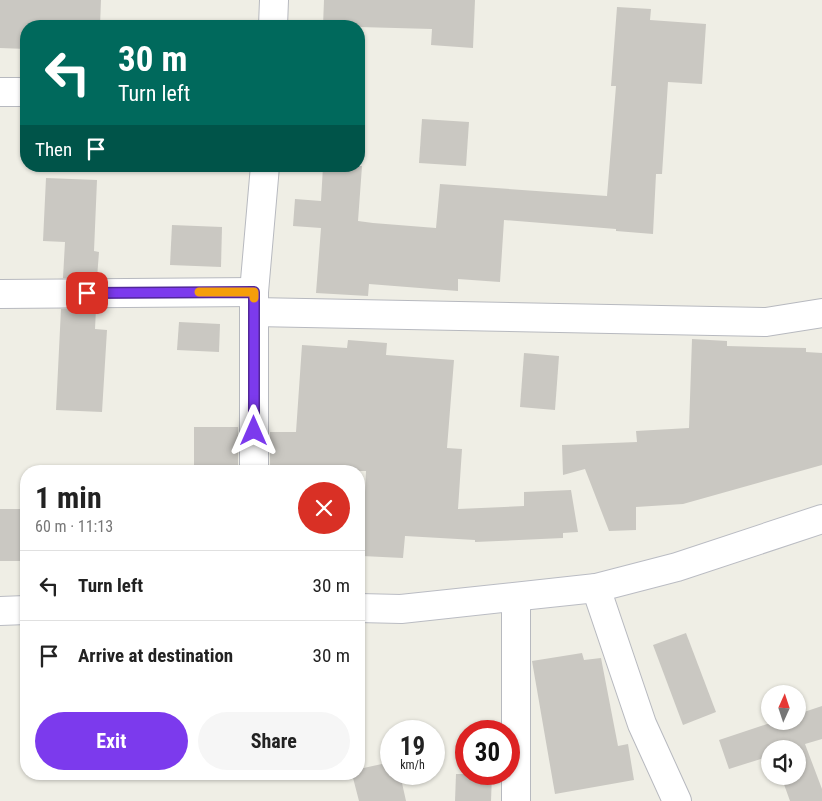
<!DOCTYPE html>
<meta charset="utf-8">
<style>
:root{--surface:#fff;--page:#f6f6f6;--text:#222;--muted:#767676;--line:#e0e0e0;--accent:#7c3aed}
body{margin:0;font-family:"Roboto Condensed",sans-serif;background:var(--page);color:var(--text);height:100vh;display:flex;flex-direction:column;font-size:19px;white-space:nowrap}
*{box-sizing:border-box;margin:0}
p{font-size:16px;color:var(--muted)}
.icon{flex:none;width:28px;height:28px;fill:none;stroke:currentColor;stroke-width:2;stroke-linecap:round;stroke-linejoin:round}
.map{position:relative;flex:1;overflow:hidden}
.side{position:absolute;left:20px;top:465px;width:345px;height:315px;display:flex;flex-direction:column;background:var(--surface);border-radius:20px;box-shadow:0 1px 4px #0004}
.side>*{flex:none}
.hud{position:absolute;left:20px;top:20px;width:345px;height:152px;border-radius:20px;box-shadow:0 1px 4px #0004;background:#00695c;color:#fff;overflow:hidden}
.needle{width:32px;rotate:3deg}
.fabs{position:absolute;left:761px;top:685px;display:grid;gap:10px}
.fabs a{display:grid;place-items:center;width:45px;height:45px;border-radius:50%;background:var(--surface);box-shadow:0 1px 4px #0004;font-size:25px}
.speed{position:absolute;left:380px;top:720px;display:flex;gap:10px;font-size:25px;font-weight:700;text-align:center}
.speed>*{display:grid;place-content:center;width:65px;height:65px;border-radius:50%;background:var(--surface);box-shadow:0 1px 4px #0004;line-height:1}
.speed small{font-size:12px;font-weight:400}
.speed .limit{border:8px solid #d22;background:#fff;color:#111}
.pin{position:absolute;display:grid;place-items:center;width:42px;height:42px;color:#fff;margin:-21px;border-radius:10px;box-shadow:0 2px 8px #0006}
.me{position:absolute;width:55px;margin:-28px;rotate:0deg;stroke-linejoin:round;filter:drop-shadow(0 0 4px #0008)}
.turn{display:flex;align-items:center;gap:18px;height:105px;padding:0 15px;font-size:22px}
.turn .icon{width:65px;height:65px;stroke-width:2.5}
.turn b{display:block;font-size:35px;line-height:42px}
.then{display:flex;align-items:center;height:48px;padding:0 15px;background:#0003;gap:10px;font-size:19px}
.round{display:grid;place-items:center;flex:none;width:52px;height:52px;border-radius:26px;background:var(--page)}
.summary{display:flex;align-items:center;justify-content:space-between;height:85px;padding:0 15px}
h1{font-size:30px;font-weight:700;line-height:38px}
.button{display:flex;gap:10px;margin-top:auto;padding:10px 15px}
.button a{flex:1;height:58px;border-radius:30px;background:var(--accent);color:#fff;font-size:20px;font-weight:700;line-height:58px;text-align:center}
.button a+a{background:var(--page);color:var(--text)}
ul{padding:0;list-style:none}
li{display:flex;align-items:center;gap:15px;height:70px;padding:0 15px;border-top:1px solid var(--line)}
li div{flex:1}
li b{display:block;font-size:19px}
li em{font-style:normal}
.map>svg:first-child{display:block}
.building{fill:#cac8c2}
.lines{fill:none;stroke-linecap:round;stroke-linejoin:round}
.street-casing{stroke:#b7b9bf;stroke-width:30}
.secondary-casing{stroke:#babcc3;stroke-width:30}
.street{stroke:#fff;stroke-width:28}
.secondary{stroke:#fff;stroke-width:28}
.route-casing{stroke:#51269a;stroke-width:12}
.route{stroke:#7c3aed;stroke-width:9}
.slow{stroke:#f59e0b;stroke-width:9}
</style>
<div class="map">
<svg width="822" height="801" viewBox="0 0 822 801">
<rect width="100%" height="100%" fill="#efeee5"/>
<g class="building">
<path d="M 0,0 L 101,0 L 100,26 L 26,26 L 26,49 L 0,48 Z"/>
<path d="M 324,0 L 475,0 L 473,48 L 431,45 L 432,29 L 323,26 Z"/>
<path d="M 617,7 L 651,9 L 650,20 L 706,24 L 702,84 L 668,82 L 662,174 L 656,174 L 653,234 L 616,231 L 616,229 L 504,220 L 500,282 L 458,279 L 458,291 L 369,284 L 368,296 L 316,293 L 321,228 L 293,226 L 295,199 L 321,201 L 323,166 L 362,166 L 358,221 L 373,223 L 436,228 L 440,184 L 607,196 L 616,86 L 611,86 Z"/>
<path d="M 422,119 L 469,122 L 466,166 L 419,163 Z"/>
<path d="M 46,178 L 97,180 L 94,251 L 99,252 L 97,278 L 63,278 L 65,242 L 43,241 Z"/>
<path d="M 172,225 L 222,227 L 221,267 L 170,265 Z"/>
<path d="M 61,309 L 96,309 L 95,329 L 107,330 L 102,412 L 56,410 Z"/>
<path d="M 179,322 L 220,324 L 219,352 L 177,350 Z"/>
<path d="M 692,339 L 727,341 L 727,346 L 806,348 L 806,352 L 822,353 L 822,465 L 683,504 L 636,507 L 636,530 L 609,531 L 585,469 L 563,475 L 562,445 L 637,442 L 636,431 L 689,428 Z"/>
<path d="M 348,340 L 387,343 L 386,355 L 454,360 L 447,448 L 462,449 L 458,509 L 524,506 L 524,492 L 571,490 L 578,532 L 563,533 L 563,538 L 475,542 L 475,540 L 405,536 L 403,558 L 362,556 L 366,471 L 270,471 L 270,432 L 296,432 L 302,345 L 347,348 Z"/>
<path d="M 524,353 L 559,356 L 555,410 L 520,407 Z"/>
<rect x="194" y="427" width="44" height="44"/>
<rect x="0" y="509" width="26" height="52"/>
<path d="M 686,633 L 716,712 L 683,725 L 653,645 Z"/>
<path d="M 582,653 L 584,660 L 601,658 L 618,746 L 628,744 L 634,780 L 555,794 L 532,661 Z"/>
<path d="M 822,706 L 822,739 L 805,744 L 822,789 L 822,801 L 790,801 L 781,776 L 798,776 L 798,749 L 770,749 L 770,756 L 729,769 L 719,740 L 776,721 L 798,721 L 798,714 Z"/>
<path d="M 391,762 L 391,774 L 400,774 L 406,801 L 359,801 L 352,774 L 359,774 L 359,769 Z"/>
<path d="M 456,774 L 492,774 L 491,801 L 455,801 Z"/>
</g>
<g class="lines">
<g class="street-casing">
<g id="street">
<path d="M 273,26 L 274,0"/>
<path d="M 0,92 L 26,92"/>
<path d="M 0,294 L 254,292"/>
<path d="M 254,312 L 766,322 L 822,313"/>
<path d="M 254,471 L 254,292 L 265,166"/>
<path d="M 596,588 L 642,724 L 677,801"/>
<path d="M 516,597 L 516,801"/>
</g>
</g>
<g class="secondary-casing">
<g id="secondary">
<path d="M 359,608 L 401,609 L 596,588 L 677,567 L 822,519"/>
<path d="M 0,611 L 26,610"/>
</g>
</g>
<use href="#street" class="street"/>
<use href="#secondary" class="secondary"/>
</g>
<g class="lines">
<g class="route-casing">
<path id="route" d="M 87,293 L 254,292 L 254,431"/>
</g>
<use href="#route" class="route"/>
<path class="slow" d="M 199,292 L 254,292 L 254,298"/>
</g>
</svg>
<div class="fabs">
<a><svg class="needle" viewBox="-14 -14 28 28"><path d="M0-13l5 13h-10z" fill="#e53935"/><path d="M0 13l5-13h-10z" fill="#767676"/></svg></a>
<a><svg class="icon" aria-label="sound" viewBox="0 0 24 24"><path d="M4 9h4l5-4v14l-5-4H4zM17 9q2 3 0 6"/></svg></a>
</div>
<div class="speed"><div>19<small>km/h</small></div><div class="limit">30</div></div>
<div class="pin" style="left:87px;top:293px;background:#d93025"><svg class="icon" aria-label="arrive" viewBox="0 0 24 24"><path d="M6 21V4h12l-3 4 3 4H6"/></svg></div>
<svg class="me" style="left:254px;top:431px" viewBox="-20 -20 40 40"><path d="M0-17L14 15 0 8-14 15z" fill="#7c3aed" stroke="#fff" stroke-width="4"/></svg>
<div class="hud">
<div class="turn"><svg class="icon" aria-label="left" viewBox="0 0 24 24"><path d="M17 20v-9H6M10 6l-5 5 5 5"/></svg><div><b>30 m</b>Turn left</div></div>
<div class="then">Then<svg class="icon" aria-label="arrive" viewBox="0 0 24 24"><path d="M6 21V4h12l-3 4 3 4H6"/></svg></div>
</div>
<section class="side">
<div class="summary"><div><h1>1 min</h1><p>60 m · 11:13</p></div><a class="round" style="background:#d93025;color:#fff"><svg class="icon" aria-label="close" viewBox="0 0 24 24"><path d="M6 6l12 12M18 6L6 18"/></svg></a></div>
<ul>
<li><svg class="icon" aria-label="left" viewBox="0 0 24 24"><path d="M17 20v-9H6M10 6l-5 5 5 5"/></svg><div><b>Turn left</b></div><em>30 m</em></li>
<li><svg class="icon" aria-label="arrive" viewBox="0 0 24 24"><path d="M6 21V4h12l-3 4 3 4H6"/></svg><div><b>Arrive at destination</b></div><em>30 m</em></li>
</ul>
<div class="button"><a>Exit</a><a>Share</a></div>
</section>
</div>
